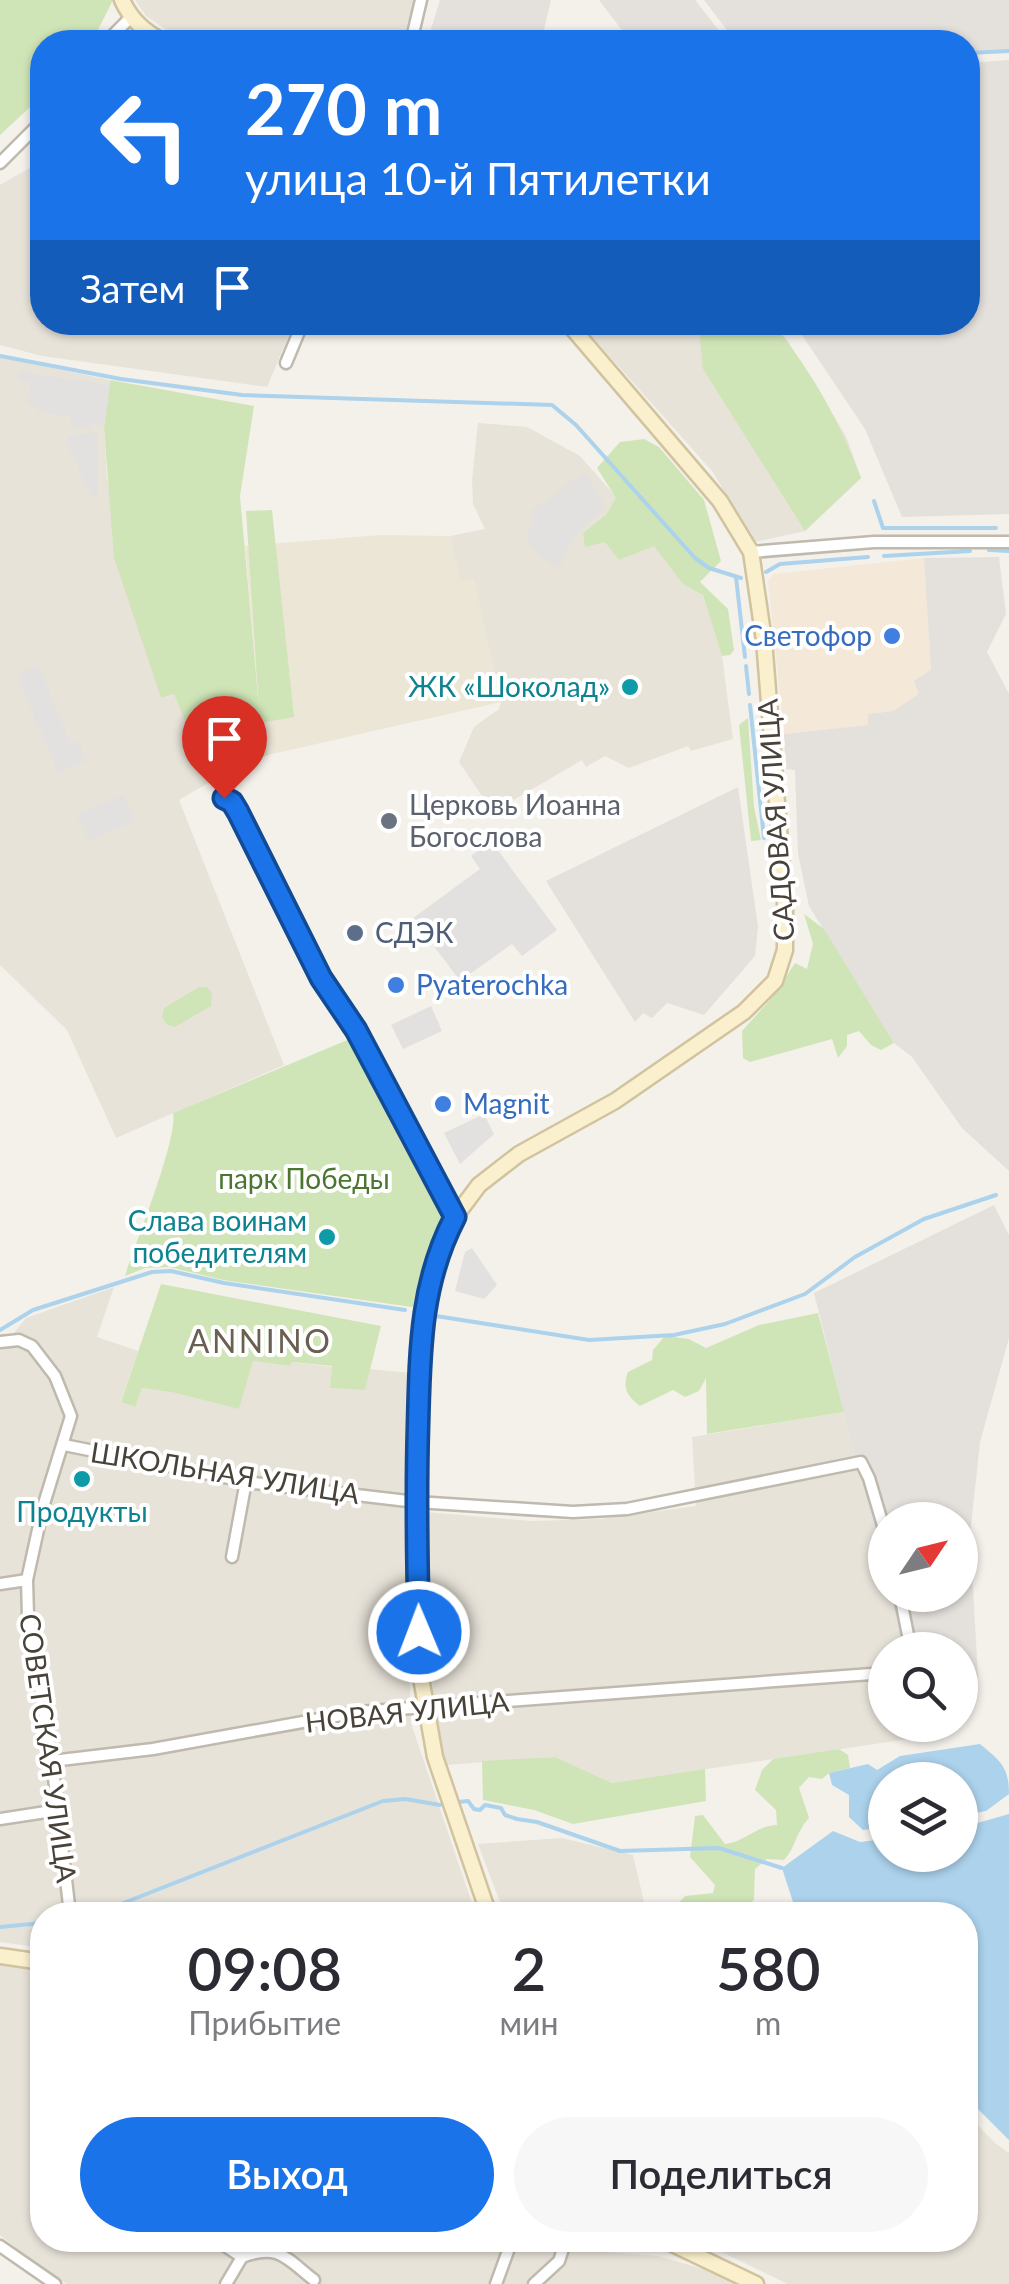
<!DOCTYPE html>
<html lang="ru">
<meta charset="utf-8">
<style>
:root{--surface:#fff;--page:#f7f7f7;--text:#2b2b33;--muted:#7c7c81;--accent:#1a73e8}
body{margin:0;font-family:Lato,sans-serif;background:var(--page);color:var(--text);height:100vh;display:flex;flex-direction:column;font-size:38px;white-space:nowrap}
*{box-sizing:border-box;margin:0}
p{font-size:32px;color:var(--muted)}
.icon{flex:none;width:55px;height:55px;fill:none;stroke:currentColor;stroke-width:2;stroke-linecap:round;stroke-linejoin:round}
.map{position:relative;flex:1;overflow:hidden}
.details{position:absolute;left:30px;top:1902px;width:948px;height:350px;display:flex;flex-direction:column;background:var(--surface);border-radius:40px;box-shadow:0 2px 8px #0004}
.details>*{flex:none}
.top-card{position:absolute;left:30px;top:30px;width:950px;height:305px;border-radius:40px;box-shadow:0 2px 8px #0004;background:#1a73e8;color:#fff;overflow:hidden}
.needle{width:65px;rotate:55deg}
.buttons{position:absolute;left:868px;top:1502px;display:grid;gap:20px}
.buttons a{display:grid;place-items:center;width:110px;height:110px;border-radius:50%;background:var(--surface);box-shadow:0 2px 8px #0004;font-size:50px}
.pin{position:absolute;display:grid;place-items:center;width:85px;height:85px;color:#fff;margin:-102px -42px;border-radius:50% 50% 50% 0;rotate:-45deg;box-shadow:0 0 10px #0007}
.pin .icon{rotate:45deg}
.me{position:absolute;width:110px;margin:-55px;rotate:359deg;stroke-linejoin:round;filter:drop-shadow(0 0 8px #0008)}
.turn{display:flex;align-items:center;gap:35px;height:210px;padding:0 50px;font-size:45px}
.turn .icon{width:130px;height:130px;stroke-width:2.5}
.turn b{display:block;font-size:70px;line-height:85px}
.then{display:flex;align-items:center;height:95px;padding:0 50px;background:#0003;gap:20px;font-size:38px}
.eta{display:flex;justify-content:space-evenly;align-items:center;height:170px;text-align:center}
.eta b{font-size:60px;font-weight:600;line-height:70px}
.cta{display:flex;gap:20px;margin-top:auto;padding:20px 50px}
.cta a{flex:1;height:115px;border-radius:60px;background:var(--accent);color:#fff;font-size:40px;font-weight:600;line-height:115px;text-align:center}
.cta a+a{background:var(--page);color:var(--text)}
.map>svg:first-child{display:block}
.residential{fill:#e8e3d9}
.commercial{fill:#f4e8d8}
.industrial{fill:#e4e0dc}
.education{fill:#ece6d6}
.green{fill:#d0e5b7}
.parking{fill:#e3e1df}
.water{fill:#acd2ec}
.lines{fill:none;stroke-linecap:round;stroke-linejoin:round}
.stream{stroke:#acd2ec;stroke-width:4}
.street-casing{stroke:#bfb9ae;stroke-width:15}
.secondary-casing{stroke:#d0c39e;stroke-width:19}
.street{stroke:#fff;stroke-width:10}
.secondary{stroke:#fbf0ce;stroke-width:14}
.route-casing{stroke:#114b97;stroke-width:25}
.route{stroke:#1a73e8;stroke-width:18}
.shop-dot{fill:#3f7fe0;stroke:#fff;stroke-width:4}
.culture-dot{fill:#0f9aa8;stroke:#fff;stroke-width:4}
.worship-dot{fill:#6b7280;stroke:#fff;stroke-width:4}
.service-dot{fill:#5c6f8a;stroke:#fff;stroke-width:4}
.labels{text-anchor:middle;stroke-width:8;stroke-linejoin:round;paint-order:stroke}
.shop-label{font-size:28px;fill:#366cbe;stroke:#fff;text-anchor:start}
.culture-label{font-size:28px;fill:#0d838f;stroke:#fff;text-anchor:end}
.worship-label{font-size:28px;fill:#5b616d;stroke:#fff;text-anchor:start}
.street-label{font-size:28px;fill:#484239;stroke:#fff}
.service-label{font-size:28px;fill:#4e5e75;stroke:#fff;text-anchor:start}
.park-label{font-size:28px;fill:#4b7630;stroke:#fff}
.quarter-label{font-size:32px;letter-spacing:2.5px;fill:#6a6051;stroke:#fff}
</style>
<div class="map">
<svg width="1009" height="2284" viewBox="0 0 1009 2284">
<rect width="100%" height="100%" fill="#f4f1eb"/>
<g class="residential">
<path d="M 135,0 L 414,0 L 402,42 L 193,42 L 174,35 L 146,16 Z"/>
<path d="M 42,161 L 42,322 L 294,323 L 267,387 L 42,356 L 0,345 L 0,185 Z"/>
<path d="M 580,323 L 772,323 L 788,341 L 846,436 L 861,478 L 805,531 L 755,542 L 712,471 Z"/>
<path d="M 0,357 L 110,380 L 104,428 L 107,479 L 161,698 L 174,694 L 214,714 L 237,766 L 179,800 L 284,1065 L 116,1138 L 67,1030 L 0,965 Z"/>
<path d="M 478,423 L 527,427 L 580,456 L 703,595 L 721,648 L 733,739 L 691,751 L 688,746 L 629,768 L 605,756 L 586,767 L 582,760 L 493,812 L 459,762 L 474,727 L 499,709 L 501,702 L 473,579 L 460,582 L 450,536 L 485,529 L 473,504 L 472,480 Z"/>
<path d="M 114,1287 L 97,1337 L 138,1351 L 121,1401 L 134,1407 L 142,1388 L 176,1393 L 252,1361 L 290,1366 L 291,1362 L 333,1367 L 331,1388 L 365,1389 L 369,1369 L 411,1373 L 404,1510 L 411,1723 L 476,1915 L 42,1915 L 42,1948 L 0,1942 L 0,1350 L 26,1318 Z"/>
<path d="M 844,1412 L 885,1577 L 885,1595 L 889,1595 L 901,1650 L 885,1650 L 885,1725 L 912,1725 L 915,1738 L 612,1783 L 554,1757 L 446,1765 L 433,1697 L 426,1512 L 531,1521 L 600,1519 L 696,1506 L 692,1437 Z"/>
<path d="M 562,1838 L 633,1855 L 647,1915 L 505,1915 L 478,1844 Z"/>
<path d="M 0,1961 L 42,1968 L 42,2240 L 488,2240 L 502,2244 L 658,2256 L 703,2269 L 733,2284 L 67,2284 L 53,2277 L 0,2235 Z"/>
<path d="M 965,2112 L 995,2143 L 1009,2153 L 1009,2284 L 788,2284 L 697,2240 L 965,2240 Z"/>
</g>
<path class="commercial" d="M 924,558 L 931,670 L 919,694 L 893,711 L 868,714 L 868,725 L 784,734 L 768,581 L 774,574 Z"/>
<g class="industrial">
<path d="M 440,0 L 551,0 L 541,42 L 427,42 Z"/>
<path d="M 599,0 L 695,0 L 728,42 L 631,42 Z"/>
<path d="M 704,0 L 1009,0 L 1009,52 L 968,54 L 968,42 L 736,42 Z"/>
<path d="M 1009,60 L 1009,514 L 902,517 L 865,429 L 794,323 L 968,322 L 968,63 Z"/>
<path d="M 999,557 L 1006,614 L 987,652 L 1009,694 L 1009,1171 L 962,1128 L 912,1057 L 894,1043 L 809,906 L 798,854 L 795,770 L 786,769 L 784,734 L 868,725 L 868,714 L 893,711 L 919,694 L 914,681 L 931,670 L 924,558 Z"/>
<path d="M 738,787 L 758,927 L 755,956 L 704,1015 L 667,1003 L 652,1018 L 643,1013 L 635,1022 L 546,881 Z"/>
<path d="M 994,1205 L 1009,1235 L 1009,1338 L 980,1442 L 970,1536 L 978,1677 L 960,1674 L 960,1650 L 901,1650 L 889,1595 L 960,1595 L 960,1520 L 885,1520 L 885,1577 L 814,1293 Z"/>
</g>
<path class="education" d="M 380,535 L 450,536 L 460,581 L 474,579 L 501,702 L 268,755 L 261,729 L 245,546 Z"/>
<g class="green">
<path d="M 0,0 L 113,0 L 92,42 L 42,42 L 42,96 L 0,135 Z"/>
<path d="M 692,323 L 772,323 C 810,368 841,423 861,478 L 805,531 L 703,369 L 699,330 Z"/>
<path d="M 110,380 L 254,406 L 240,496 L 259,708 L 246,511 L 272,510 L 294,717 L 261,723 L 268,755 L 237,766 L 214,714 L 187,725 L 174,694 L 161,698 L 114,558 L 104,428 Z"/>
<path d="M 644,439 L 659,447 L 704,500 L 721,561 L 700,582 L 728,609 L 734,650 L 730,655 L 722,656 L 703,595 L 683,584 L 654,546 L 619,560 L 605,542 L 585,547 L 583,533 L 606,515 L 616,498 L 597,468 L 620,442 Z"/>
<path d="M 748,718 L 754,807 L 761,840 L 751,841 L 739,725 Z"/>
<path d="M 804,914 L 824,929 L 894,1043 L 881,1050 L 871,1045 L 859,1031 L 847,1035 L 847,1046 L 838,1058 L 832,1039 L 750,1062 L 743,1058 L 742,1031 L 776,993 L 795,963 L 807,969 L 813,944 Z"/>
<path d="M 199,987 L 207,987 L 212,993 L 211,1006 L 175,1027 L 166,1024 L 162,1017 L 164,1008 Z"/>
<path d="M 357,1036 L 450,1218 L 419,1308 L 223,1280 L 169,1267 L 145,1268 L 125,1276 C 135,1243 178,1140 173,1113 Z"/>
<path d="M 161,1284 L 381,1326 L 365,1390 L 330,1388 L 332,1366 L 292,1362 L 290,1366 L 253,1361 L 239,1409 L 176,1393 L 142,1388 L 135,1407 L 121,1402 Z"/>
<path d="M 818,1313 L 844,1412 L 707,1434 L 706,1378 L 699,1391 L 685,1397 L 673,1390 L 640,1406 C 627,1396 622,1388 628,1372 L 652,1360 L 653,1350 L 665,1336 L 689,1339 L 706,1348 L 759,1325 Z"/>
<path d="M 839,1749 L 848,1755 L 850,1768 L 829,1773 L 822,1779 L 809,1777 L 799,1788 L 809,1818 C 796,1832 795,1849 784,1860 L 767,1859 L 755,1869 L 754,1900 L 742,1908 L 738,1915 L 667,1915 L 685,1896 L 713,1893 L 715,1885 L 690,1857 L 695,1816 L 703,1815 L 725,1844 C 745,1842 755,1826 777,1825 L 776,1810 L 755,1790 L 762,1770 L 773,1759 Z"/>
<path d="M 555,1757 L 612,1783 L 705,1769 L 706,1801 L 573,1824 L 534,1810 L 483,1800 L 482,1761 Z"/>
</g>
<g class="parking">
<path d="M 19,371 L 110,385 L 104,426 L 91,424 L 90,429 L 70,426 L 71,417 L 41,412 L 27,403 L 30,383 L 17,381 Z"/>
<path d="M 98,432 L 98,494 L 92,498 L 67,443 L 69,436 Z"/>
<path d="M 584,472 L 606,507 L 573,538 L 559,569 L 536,552 L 526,537 L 534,522 L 530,512 Z"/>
<path d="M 39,665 L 71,744 L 79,741 L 87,761 L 58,773 L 17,674 Z"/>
<path d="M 214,714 L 237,766 L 210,778 L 187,725 Z"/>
<path d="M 123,795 L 135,821 L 89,841 L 77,815 Z"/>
<path d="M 491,841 L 557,930 L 522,956 L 512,944 L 460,981 L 413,918 L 480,869 L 471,856 Z"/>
<path d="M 431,1006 L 442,1031 L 403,1049 L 391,1025 Z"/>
<path d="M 484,1114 L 494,1134 L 460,1164 L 444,1133 Z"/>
<path d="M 472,1248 L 497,1285 L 484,1299 L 455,1291 L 465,1252 Z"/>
</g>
<g class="water">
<path d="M 980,1744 C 1000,1761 1009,1766 1009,1794 L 986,1811 L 960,1816 L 960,1780 L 885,1780 L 885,1827 L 863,1830 L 849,1817 L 849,1795 L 832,1785 L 829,1773 L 868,1764 L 877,1770 L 900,1756 Z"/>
<path d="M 1009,1814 L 1009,2140 L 965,2096 L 965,1915 L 786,1915 L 794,1905 L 782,1868 L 833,1831 L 860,1842 L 885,1839 L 885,1855 L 960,1855 L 960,1828 Z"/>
</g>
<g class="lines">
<g class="stream">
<path d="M 968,53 L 1009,51"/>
<path d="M 0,356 L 121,379 L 242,395 L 552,405 L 576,425 L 695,558 L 709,568 L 741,578"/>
<path d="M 874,501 L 883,528 L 996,528"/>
<path d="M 989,550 L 1009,551"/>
<path d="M 884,556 L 970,551"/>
<path d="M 766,572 L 780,564 L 868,557"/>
<path d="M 736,577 L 745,657"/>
<path d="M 746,666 L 749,694"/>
<path d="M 750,705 L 764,838"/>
<path d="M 436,1316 L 589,1340 L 674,1335 L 725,1324 L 805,1294 L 855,1257 L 924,1219 L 996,1195"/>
<path d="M 0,1330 L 33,1310 L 152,1272 L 171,1271 L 224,1283 L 405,1310"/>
<path d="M 459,1802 L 468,1801 L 474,1809 L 480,1810 L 485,1805 L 501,1808 L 505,1815 L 517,1819 L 537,1822 L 620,1851 L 719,1848 L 782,1868"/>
<path d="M 93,1915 L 383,1801 L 405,1799 L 440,1805"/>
<path d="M 0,1927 L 42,1923"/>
</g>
<g class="street-casing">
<g id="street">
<path d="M 106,42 L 131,17"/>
<path d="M 411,42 L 421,0"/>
<path d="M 0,163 L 42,121"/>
<path d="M 286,363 L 303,322"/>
<path d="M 751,552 L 874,542 L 1009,542"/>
<path d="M 224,797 L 232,802 L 238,812 L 321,978 L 364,1043 L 455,1217"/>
<path d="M 0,1342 L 19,1340 L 32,1346 L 55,1376 L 71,1416 L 43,1507 L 27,1580 L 28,1616 L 52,1761 L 69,1905"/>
<path d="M 64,1445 L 254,1483 L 416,1502 L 573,1512 L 627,1509 L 861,1462 L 869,1478 L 885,1532"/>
<path d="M 232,1557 L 246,1481"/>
<path d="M 0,1584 L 27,1580"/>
<path d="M 900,1595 L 911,1650"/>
<path d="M 52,1761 L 153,1749 L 358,1712 L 885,1673"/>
<path d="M 0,1819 L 59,1810"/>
<path d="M 42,2116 L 42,2120"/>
<path d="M 216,2240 L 242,2257 C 278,2243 286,2258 314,2280"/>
<path d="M 0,2246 L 55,2284"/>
<path d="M 226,2284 L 242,2257"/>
<path d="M 496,2284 L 512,2240"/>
<path d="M 534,2284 L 559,2261 L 566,2240"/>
</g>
</g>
<g class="secondary-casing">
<g id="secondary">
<path d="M 122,0 C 131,20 145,32 164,42"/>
<path d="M 489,1915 L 435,1757 L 420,1672 L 416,1502 L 421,1324 L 434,1263 L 455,1217 L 479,1185 L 519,1154 L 615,1101 L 744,1012 L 775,981 L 785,950 L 785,903 L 764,640 L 751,552 L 720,501 L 567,322"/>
<path d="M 0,1956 L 42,1962"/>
<path d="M 664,2240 L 756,2284"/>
</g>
</g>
<use href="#street" class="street"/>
<use href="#secondary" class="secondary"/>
</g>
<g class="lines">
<g class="route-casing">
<path id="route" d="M 224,798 L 232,802 L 238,812 L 321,978 L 356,1030 L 455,1217 C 420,1284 420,1351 418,1425 C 416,1494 417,1563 419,1632"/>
</g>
<use href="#route" class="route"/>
</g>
<g class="shop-dot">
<circle cx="892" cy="636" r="10"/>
<circle cx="396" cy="985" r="10"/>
<circle cx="443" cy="1104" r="10"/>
</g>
<g class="culture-dot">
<circle cx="630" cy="687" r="10"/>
<circle cx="327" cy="1237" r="10"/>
<circle cx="82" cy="1479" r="10"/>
</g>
<circle class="worship-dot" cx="389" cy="821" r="10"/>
<circle class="service-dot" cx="355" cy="933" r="10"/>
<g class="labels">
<g class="shop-label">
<text x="872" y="646" text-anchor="end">Светофор</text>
<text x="416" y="995">Pyaterochka</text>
<text x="463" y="1114">Magnit</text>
</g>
<g class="culture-label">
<text x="610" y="697">ЖК «Шоколад»</text>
<text x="307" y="1231">Слава воинам<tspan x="307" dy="32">победителям</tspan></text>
<text x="82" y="1522" text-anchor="middle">Продукты</text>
</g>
<g class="worship-label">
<text x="409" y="815">Церковь Иоанна<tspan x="409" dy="32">Богослова</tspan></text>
</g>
<g class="street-label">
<text transform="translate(776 820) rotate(-94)" y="10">САДОВАЯ УЛИЦА</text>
<text transform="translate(225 1473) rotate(9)" y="10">ШКОЛЬНАЯ УЛИЦА</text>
<text transform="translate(407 1712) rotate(-6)" y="10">НОВАЯ УЛИЦА</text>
<text transform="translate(48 1748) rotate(82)" y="10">СОВЕТСКАЯ УЛИЦА</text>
</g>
<g class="service-label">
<text x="375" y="943">СДЭК</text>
</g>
<g class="park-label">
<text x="304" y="1189">парк Победы</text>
</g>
<g class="quarter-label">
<text x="260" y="1353">ANNINO</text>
</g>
</g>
</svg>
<div class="buttons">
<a><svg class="needle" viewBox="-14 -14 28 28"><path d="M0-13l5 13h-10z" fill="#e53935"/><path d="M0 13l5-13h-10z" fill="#7c7c81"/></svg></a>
<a><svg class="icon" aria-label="search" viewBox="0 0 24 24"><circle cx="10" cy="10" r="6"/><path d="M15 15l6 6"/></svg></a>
<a><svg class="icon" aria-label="layers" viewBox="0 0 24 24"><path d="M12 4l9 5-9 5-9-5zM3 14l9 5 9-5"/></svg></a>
</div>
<div class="pin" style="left:224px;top:798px;background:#d93025"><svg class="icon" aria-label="arrive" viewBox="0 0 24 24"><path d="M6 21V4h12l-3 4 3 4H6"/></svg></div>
<svg class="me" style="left:419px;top:1632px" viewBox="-20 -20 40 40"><circle r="17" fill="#1a73e8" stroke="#fff" stroke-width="3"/><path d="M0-11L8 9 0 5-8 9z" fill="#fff"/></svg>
<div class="top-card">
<div class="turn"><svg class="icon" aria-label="left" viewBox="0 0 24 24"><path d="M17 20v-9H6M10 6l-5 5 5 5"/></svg><div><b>270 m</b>улица 10-й Пятилетки</div></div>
<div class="then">Затем<svg class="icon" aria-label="arrive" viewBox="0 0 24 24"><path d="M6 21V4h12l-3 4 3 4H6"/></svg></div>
</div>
<section class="details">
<div class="eta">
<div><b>09:08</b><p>Прибытие</p></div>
<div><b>2</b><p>мин</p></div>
<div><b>580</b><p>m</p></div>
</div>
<div class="cta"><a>Выход</a><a>Поделиться</a></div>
</section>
</div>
